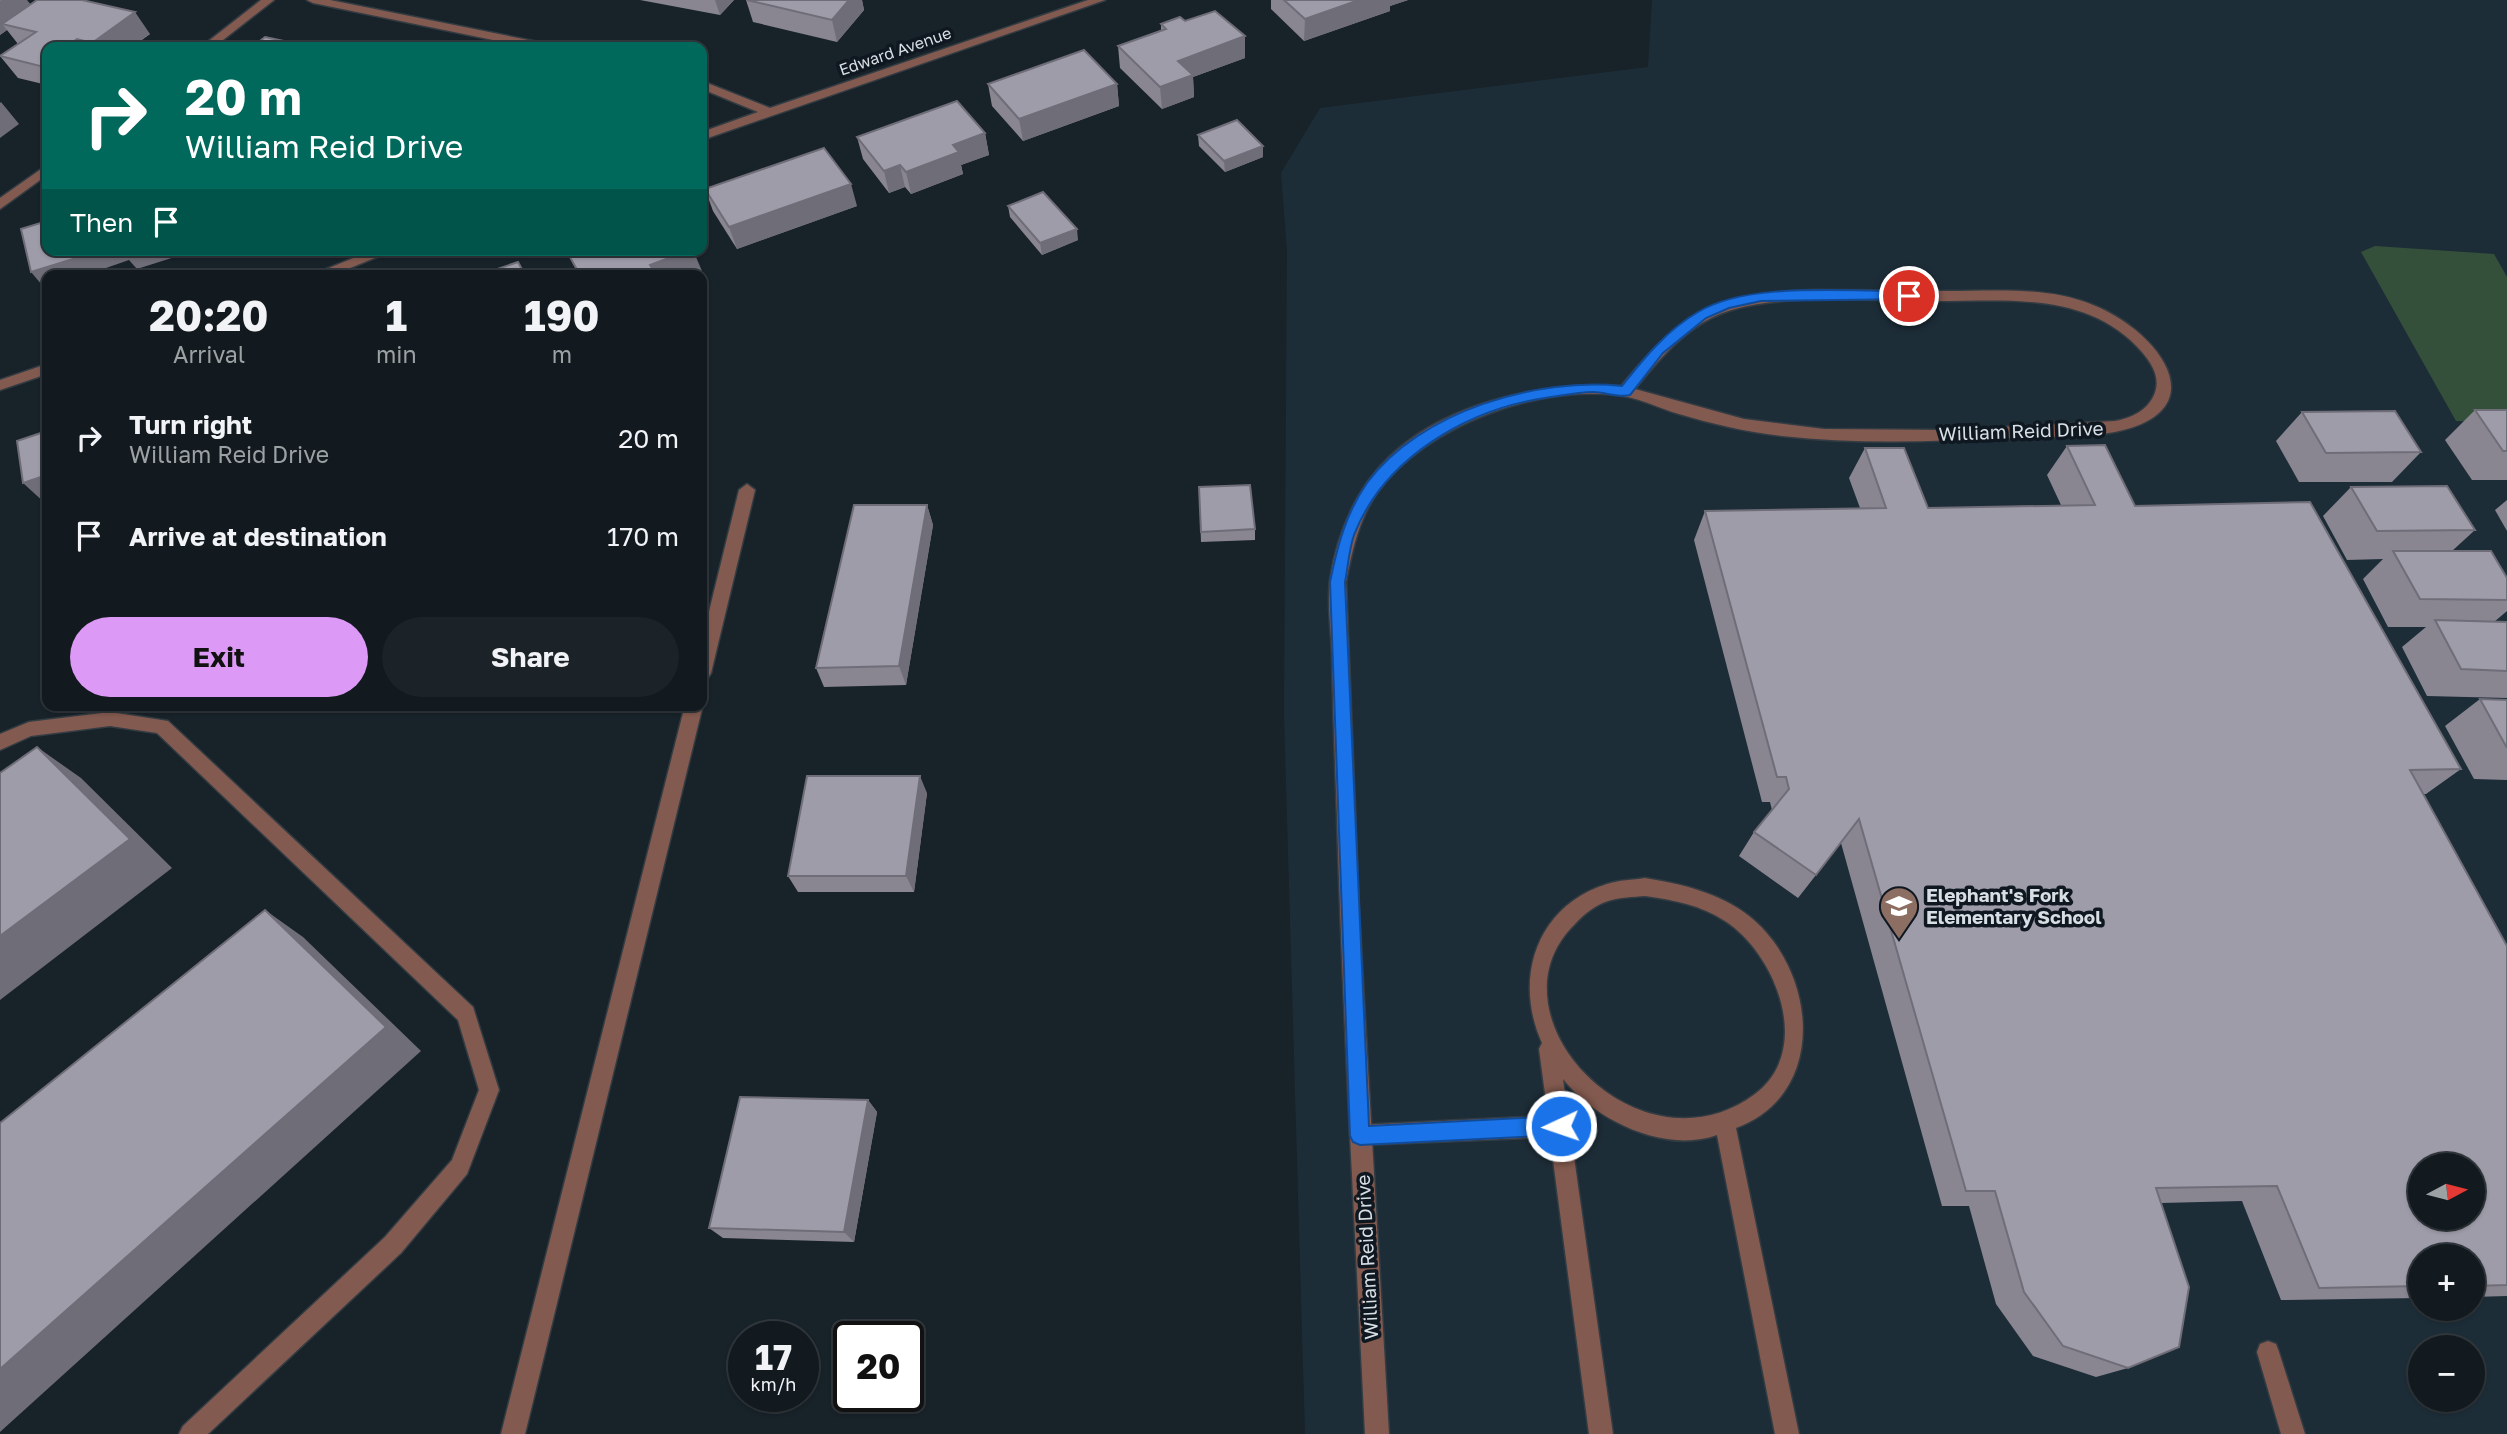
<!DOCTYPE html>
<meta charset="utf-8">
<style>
:root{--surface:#121a1f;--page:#1b2328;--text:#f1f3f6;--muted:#9ca1a4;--line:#31383d;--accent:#dc99f5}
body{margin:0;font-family:"Golos Text",sans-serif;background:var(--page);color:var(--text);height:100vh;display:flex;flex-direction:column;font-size:26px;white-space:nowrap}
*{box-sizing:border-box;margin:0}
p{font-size:23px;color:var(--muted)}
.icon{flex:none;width:38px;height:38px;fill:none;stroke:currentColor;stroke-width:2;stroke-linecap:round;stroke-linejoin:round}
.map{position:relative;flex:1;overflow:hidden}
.panel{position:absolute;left:42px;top:270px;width:665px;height:441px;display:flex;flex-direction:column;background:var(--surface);border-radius:14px;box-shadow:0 2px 5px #0004,0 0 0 2px var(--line)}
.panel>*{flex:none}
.hud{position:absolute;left:42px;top:42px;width:665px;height:214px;border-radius:14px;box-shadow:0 2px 5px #0004,0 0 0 2px var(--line);background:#00695c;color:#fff;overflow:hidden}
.needle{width:46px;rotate:83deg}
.buttons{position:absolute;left:2408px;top:1153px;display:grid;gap:14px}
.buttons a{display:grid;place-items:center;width:77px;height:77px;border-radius:50%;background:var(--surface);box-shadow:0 2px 5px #0004,0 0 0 2px var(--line);font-size:35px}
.speed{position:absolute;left:728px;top:1321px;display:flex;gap:14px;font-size:35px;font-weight:700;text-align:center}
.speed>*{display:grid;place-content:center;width:91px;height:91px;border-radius:50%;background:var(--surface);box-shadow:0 2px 5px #0004,0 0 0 2px var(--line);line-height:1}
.speed small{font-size:18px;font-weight:400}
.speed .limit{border:4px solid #111;border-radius:10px;background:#fff;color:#111}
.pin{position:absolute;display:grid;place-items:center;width:60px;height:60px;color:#fff;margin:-30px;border:4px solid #fff;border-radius:50%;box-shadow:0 2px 7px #0007}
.me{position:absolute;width:77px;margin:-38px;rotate:267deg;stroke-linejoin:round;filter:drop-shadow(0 0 5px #0008)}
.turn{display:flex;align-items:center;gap:24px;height:147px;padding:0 28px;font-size:32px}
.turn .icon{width:91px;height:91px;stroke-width:2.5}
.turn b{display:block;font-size:49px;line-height:60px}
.then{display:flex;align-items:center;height:66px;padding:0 28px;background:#0003;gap:14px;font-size:26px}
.eta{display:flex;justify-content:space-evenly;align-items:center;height:119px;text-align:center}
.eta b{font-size:42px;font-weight:700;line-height:49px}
.cta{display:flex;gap:14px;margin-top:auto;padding:14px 28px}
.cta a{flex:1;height:80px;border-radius:42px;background:var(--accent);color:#111;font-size:28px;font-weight:700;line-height:80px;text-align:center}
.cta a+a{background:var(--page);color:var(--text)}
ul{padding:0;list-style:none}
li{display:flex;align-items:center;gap:21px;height:98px;padding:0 28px}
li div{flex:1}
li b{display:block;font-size:26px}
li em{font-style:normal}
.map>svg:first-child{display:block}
.built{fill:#1d2d38;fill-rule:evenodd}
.green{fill:#35503a}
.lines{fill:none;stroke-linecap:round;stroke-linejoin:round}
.service-casing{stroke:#333c43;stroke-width:3}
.minor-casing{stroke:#333c43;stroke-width:3}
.service{fill:#835a4f;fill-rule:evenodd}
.minor{fill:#835a4f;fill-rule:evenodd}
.wall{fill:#898692}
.shaded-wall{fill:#6f6d77}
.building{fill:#9f9caa;stroke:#6f6d77;stroke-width:2;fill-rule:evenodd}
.route{fill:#1a73e8;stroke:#114b97;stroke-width:2}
.labels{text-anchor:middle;stroke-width:7;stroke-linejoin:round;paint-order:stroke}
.far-street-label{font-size:16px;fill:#d8dfe4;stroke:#0f1820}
.street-label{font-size:19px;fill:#d8dfe4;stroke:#0f1820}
.poi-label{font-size:19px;font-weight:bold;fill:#d8dfe4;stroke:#0f1820;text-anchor:start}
</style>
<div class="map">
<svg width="2507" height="1434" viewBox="0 0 2507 1434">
<rect width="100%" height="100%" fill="#182229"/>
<path class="built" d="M 1652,0 L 2507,0 L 2507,1434 L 1305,1434 L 1284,714 L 1287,251 L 1281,173 L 1320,108 L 1648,67 ZM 2420,1166 L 2473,1166 L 2473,1218 L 2420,1218 ZM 2420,1256 L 2473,1256 L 2473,1309 L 2420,1309 ZM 2420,1348 L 2473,1348 L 2473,1400 L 2420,1400 Z"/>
<path class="green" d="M 2375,246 L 2494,254 L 2507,277 L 2507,423 L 2456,421 L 2361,252 Z"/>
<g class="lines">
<g class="service-casing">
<g id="service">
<path d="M 747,484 L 755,490 L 711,673 L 708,678 L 702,680 L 702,640 L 739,490 Z"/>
<path d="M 702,703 L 703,705 L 525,1434 L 501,1434 L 685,705 L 702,705 Z"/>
<path d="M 110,712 L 168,721 L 473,1007 L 499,1090 L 467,1174 L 401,1253 L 208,1434 L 179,1434 L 183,1426 L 385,1237 L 452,1160 L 479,1090 L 458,1020 L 157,733 L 110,726 L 31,736 L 0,750 L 0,734 L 29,722 Z"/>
<path d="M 1645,878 C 1682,884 1720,893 1749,916 C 1817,970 1829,1094 1736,1128 L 1799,1434 L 1775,1434 L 1717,1135 C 1665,1154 1595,1120 1563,1079 L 1613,1434 L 1589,1434 L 1550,1137 L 1360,1145 L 1353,1142 L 1350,1135 L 1353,1128 L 1360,1125 L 1548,1116 L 1539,1049 L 1542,1043 C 1513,979 1536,906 1607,884 C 1619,880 1633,880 1645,878 ZM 1645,896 C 1673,900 1701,905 1725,921 C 1776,954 1814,1050 1755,1094 C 1640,1180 1483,1016 1574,925 C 1583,915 1595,905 1608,901 C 1620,897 1633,897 1645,896 Z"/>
<path d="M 2268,1341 L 2276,1344 L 2279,1352 L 2305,1434 L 2281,1434 L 2257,1352 L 2260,1344 Z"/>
</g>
</g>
<g class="minor-casing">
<g id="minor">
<path d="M 261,0 L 274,0 L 214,47 L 201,47 Z"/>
<path d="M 307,0 L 330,0 L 543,43 L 549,47 L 527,47 L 313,3 Z"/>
<path d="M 1088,0 L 1105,0 L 702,140 L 702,132 L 758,112 L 702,89 L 702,81 L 770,108 Z"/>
<path d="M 47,165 L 47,175 L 0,209 L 0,198 Z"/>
<path d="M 373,250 L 394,250 L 333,275 L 312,275 Z"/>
<path d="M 1813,290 C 1857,290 1901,291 1946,291 C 1995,291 2047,286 2093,305 C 2157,330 2220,410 2115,432 C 2083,438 2048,436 2015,438 C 1938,441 1859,445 1782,436 C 1747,432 1712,424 1679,414 C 1661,409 1642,399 1623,396 C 1542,383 1425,425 1377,493 C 1359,519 1352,551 1346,582 L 1359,913 L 1389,1434 L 1365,1434 C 1355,1228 1343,1023 1337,817 C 1335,763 1333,709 1332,654 C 1331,630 1327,604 1330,580 C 1334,551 1344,522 1358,497 C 1408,409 1527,382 1621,386 C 1686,308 1712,295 1813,290 ZM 1813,299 C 1854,299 1895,300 1936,301 C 2008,301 2089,291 2142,352 C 2153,365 2161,379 2154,395 C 2147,411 2131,418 2115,421 L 1946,430 L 1824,429 L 1744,419 L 1635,389 C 1695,315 1719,304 1813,299 Z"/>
<path d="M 47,364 L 47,374 L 0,390 L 0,380 Z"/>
</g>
</g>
<use href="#service" class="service"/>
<use href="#minor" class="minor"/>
</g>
<g class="wall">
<path d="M 0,0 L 31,4 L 150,34 L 132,47 L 47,47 L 47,85 L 18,78 L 0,56 L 18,44 L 7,30 L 0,35 Z"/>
<path d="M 640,0 L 734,0 L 720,15 Z"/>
<path d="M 746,0 L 862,0 L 864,10 L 837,42 L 753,22 Z"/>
<path d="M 1271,0 L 1408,0 L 1390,6 L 1390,11 L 1304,41 L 1271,9 Z"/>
<path d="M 1185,21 L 1245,36 L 1245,58 L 1193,77 L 1194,97 L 1162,109 L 1120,68 L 1118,46 L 1161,30 L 1161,24 Z"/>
<path d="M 988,84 L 1117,84 L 1119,106 L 1023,141 L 992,106 Z"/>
<path d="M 985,133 L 989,155 L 961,165 L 963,174 L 911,194 L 905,187 L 889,193 L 863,159 L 857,137 Z"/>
<path d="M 1198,135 L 1263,157 L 1225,172 L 1199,146 Z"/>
<path d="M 705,189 L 857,206 L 737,249 L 713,211 Z"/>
<path d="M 1008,206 L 1078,240 L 1042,255 L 1010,217 Z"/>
<path d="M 2475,410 L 2507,410 L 2507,480 L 2472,480 L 2445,440 Z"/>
<path d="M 2302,412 L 2421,452 L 2392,482 L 2299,482 L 2276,441 Z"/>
<path d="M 2067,446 L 2135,506 L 2461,769 L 2426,794 L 2423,794 L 2507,946 L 2507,1296 L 2473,1297 L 2473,1256 L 2420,1256 L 2420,1298 L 2281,1300 L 2242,1201 L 2161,1203 L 2128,1368 L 2096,1377 L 2033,1356 L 1996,1304 L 1969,1206 L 1942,1206 L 1841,843 L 1798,898 L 1739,856 L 1754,832 L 1772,810 L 1770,802 L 1762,802 L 1694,540 L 1705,511 L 1860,508 L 1849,478 L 1865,448 L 1928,508 L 2061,505 L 2047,475 Z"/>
<path d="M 1199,487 L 1255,529 L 1255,540 L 1201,542 Z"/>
<path d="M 2351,487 L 2475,530 L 2452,551 L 2507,578 L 2507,611 L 2494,622 L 2507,622 L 2507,698 L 2427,696 L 2402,647 L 2426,627 L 2388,627 L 2363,579 L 2383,559 L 2347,560 L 2323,516 Z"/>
<path d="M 2507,500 L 2507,531 L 2495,510 Z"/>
<path d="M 927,505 L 933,525 L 906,685 L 824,687 L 816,668 Z"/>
<path d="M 2480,699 L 2507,700 L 2507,780 L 2474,779 L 2445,726 Z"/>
<path d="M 927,793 L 914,892 L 798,892 L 788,876 Z"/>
<path d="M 868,1100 L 877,1112 L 854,1242 L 723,1238 L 709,1228 Z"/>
</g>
<g class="shaded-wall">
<path d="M 2,0 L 27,0 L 35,10 L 2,24 L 7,30 L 0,35 L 0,1 Z"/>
<path d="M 715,0 L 734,0 L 720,15 Z"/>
<path d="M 842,0 L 862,0 L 864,10 L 837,42 L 832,20 Z"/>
<path d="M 1359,0 L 1408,0 L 1390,6 L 1390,11 L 1304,41 L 1305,19 Z"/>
<path d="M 135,12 L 150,34 L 132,47 L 96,47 L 92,43 Z"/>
<path d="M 1245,36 L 1245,58 L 1193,77 L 1194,97 L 1162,109 L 1160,87 L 1178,61 Z"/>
<path d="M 77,39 L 83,47 L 66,47 Z"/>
<path d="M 47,61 L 47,75 L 40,66 Z"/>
<path d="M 1117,84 L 1119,106 L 1023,141 L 1019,119 Z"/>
<path d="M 1,102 L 19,124 L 0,138 L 0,103 Z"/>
<path d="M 985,133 L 989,155 L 961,165 L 963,174 L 911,194 L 906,172 L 953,145 Z"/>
<path d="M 1263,146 L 1263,157 L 1225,172 L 1224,161 Z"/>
<path d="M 900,165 L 905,187 L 889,193 L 884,171 Z"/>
<path d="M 851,184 L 857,206 L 737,249 L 729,227 Z"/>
<path d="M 1077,229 L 1078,240 L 1042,255 L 1040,243 Z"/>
<path d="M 89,250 L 183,250 L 180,251 L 181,255 L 137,269 L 129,260 L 106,268 L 108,275 L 47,275 L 47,291 L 31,272 Z"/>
<path d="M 690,250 L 693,250 L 702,271 L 691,275 L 655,275 L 650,265 Z"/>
<path d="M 47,475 L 47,503 L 46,504 L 23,483 Z"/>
<path d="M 927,505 L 933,525 L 906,685 L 899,666 Z"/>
<path d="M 37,747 L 81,778 L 172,868 L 0,1000 L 0,936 Z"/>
<path d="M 920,776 L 927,793 L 914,892 L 906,876 Z"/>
<path d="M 265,910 L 303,937 L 421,1051 L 0,1432 L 0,1369 Z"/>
<path d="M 868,1100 L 877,1112 L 854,1242 L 844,1232 Z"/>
</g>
<g class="building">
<path d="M 37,0 L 82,0 L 135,12 L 92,43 L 77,39 L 66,47 L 47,47 L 47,61 L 40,66 L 0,56 L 36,32 L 2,24 Z"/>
<path d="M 747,0 L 849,0 L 832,20 Z"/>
<path d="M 1284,0 L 1359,0 L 1305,19 Z"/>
<path d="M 1215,11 L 1245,36 L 1178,61 L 1193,75 L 1160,87 L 1118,46 L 1166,29 L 1161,24 L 1180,17 L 1185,21 Z"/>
<path d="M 265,37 L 312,47 L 252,47 Z"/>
<path d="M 1084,50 L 1117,84 L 1019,119 L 988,84 Z"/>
<path d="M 957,101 L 985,133 L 953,145 L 959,152 L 906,172 L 900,165 L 884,171 L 857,137 Z"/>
<path d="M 1237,120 L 1263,146 L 1224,161 L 1198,135 Z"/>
<path d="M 824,148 L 851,184 L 729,227 L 705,189 Z"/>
<path d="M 1043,192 L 1077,229 L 1040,243 L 1008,206 Z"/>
<path d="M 47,221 L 47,250 L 89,250 L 89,254 L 31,272 L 21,229 Z"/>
<path d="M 566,250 L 690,250 L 650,265 L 657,275 L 580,275 Z"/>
<path d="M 518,262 L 525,275 L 480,275 Z"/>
<path d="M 2475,410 L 2507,410 L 2507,451 L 2503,451 Z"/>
<path d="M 2395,411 L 2421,452 L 2326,453 L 2302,412 Z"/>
<path d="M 47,431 L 47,475 L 23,483 L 17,441 Z"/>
<path d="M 2105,445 L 2135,506 L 2310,502 L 2461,769 L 2410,770 L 2507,946 L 2507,1285 L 2473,1286 L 2473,1256 L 2420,1256 L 2420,1286 L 2319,1288 L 2277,1186 L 2156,1188 L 2189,1287 L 2179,1347 L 2128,1368 L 2063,1346 L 2024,1292 L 1995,1191 L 1966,1191 L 1859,819 L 1816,875 L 1754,832 L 1789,789 L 1786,777 L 1777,777 L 1705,511 L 1886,508 L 1865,448 L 1904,448 L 1928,508 L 2095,505 L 2067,446 ZM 2420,1166 L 2473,1166 L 2473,1218 L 2420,1218 Z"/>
<path d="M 1250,485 L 1255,529 L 1201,532 L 1199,487 Z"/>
<path d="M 2447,486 L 2475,530 L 2377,531 L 2351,487 Z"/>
<path d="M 854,505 L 927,505 L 899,666 L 816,668 Z"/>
<path d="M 2393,551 L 2491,551 L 2507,578 L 2507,600 L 2420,599 Z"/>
<path d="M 2435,620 L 2507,622 L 2507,671 L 2461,669 Z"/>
<path d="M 2480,699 L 2507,700 L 2507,748 Z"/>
<path d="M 37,747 L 130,839 L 0,936 L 0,773 Z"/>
<path d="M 807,776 L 920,776 L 906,876 L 788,876 Z"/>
<path d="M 265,910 L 386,1027 L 0,1369 L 0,1123 Z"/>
<path d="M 740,1097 L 868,1100 L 844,1232 L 709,1228 Z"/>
</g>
<path class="route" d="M 1909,291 L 1915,296 L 1913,299 L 1761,301 L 1729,308 L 1706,318 L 1663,353 L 1630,395 C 1618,398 1605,392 1593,392 C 1577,392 1560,396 1545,398 C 1466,410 1384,458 1354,535 C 1349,549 1348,567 1345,582 L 1369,1126 L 1561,1116 L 1568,1119 L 1570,1126 L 1568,1133 L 1561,1135 L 1360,1145 L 1353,1142 L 1350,1136 L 1330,582 C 1337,547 1346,513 1367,483 C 1420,411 1537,377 1622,386 C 1644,358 1667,330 1698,312 C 1749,281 1849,292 1909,291 Z"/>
<defs>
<g id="school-pin" transform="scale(2.0125)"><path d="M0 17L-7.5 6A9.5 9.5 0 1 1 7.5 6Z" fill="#8d6e63" stroke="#0f1820"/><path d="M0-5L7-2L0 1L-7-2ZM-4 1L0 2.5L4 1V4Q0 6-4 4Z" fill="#fff"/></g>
</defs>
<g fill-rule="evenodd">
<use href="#school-pin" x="1899" y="906"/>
</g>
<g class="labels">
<g class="far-street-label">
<text transform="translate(895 51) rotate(-19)" y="6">Edward Avenue</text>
</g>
<g class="street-label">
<text transform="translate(2021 431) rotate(-2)" y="7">William Reid Drive</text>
<text transform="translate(1367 1257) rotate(-93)" y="7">William Reid Drive</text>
</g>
<g class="poi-label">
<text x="1926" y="902">Elephant's Fork<tspan x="1926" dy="22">Elementary School</tspan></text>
</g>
</g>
</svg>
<div class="buttons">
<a><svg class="needle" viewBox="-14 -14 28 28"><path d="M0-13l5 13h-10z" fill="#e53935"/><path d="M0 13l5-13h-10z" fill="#9ca1a4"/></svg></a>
<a>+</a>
<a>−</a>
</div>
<div class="speed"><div>17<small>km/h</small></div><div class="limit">20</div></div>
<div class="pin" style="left:1909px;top:296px;background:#d93025"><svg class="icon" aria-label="arrive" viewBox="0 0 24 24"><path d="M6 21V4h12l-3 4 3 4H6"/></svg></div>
<svg class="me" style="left:1561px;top:1126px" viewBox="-20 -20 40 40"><circle r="17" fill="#1a73e8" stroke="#fff" stroke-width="3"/><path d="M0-11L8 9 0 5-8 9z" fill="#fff"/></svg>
<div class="hud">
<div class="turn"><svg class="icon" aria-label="right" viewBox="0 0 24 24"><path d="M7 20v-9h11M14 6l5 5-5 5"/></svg><div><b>20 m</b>William Reid Drive</div></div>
<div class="then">Then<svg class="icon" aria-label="arrive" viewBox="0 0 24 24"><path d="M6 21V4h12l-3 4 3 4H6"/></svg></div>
</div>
<section class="panel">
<div class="eta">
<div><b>20:20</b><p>Arrival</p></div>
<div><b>1</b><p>min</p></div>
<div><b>190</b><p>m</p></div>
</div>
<ul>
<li><svg class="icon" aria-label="right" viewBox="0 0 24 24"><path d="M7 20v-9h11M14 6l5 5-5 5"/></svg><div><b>Turn right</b><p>William Reid Drive</p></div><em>20 m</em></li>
<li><svg class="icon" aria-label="arrive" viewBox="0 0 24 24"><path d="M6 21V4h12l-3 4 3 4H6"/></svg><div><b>Arrive at destination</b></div><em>170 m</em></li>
</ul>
<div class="cta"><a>Exit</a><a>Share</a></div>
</section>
</div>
